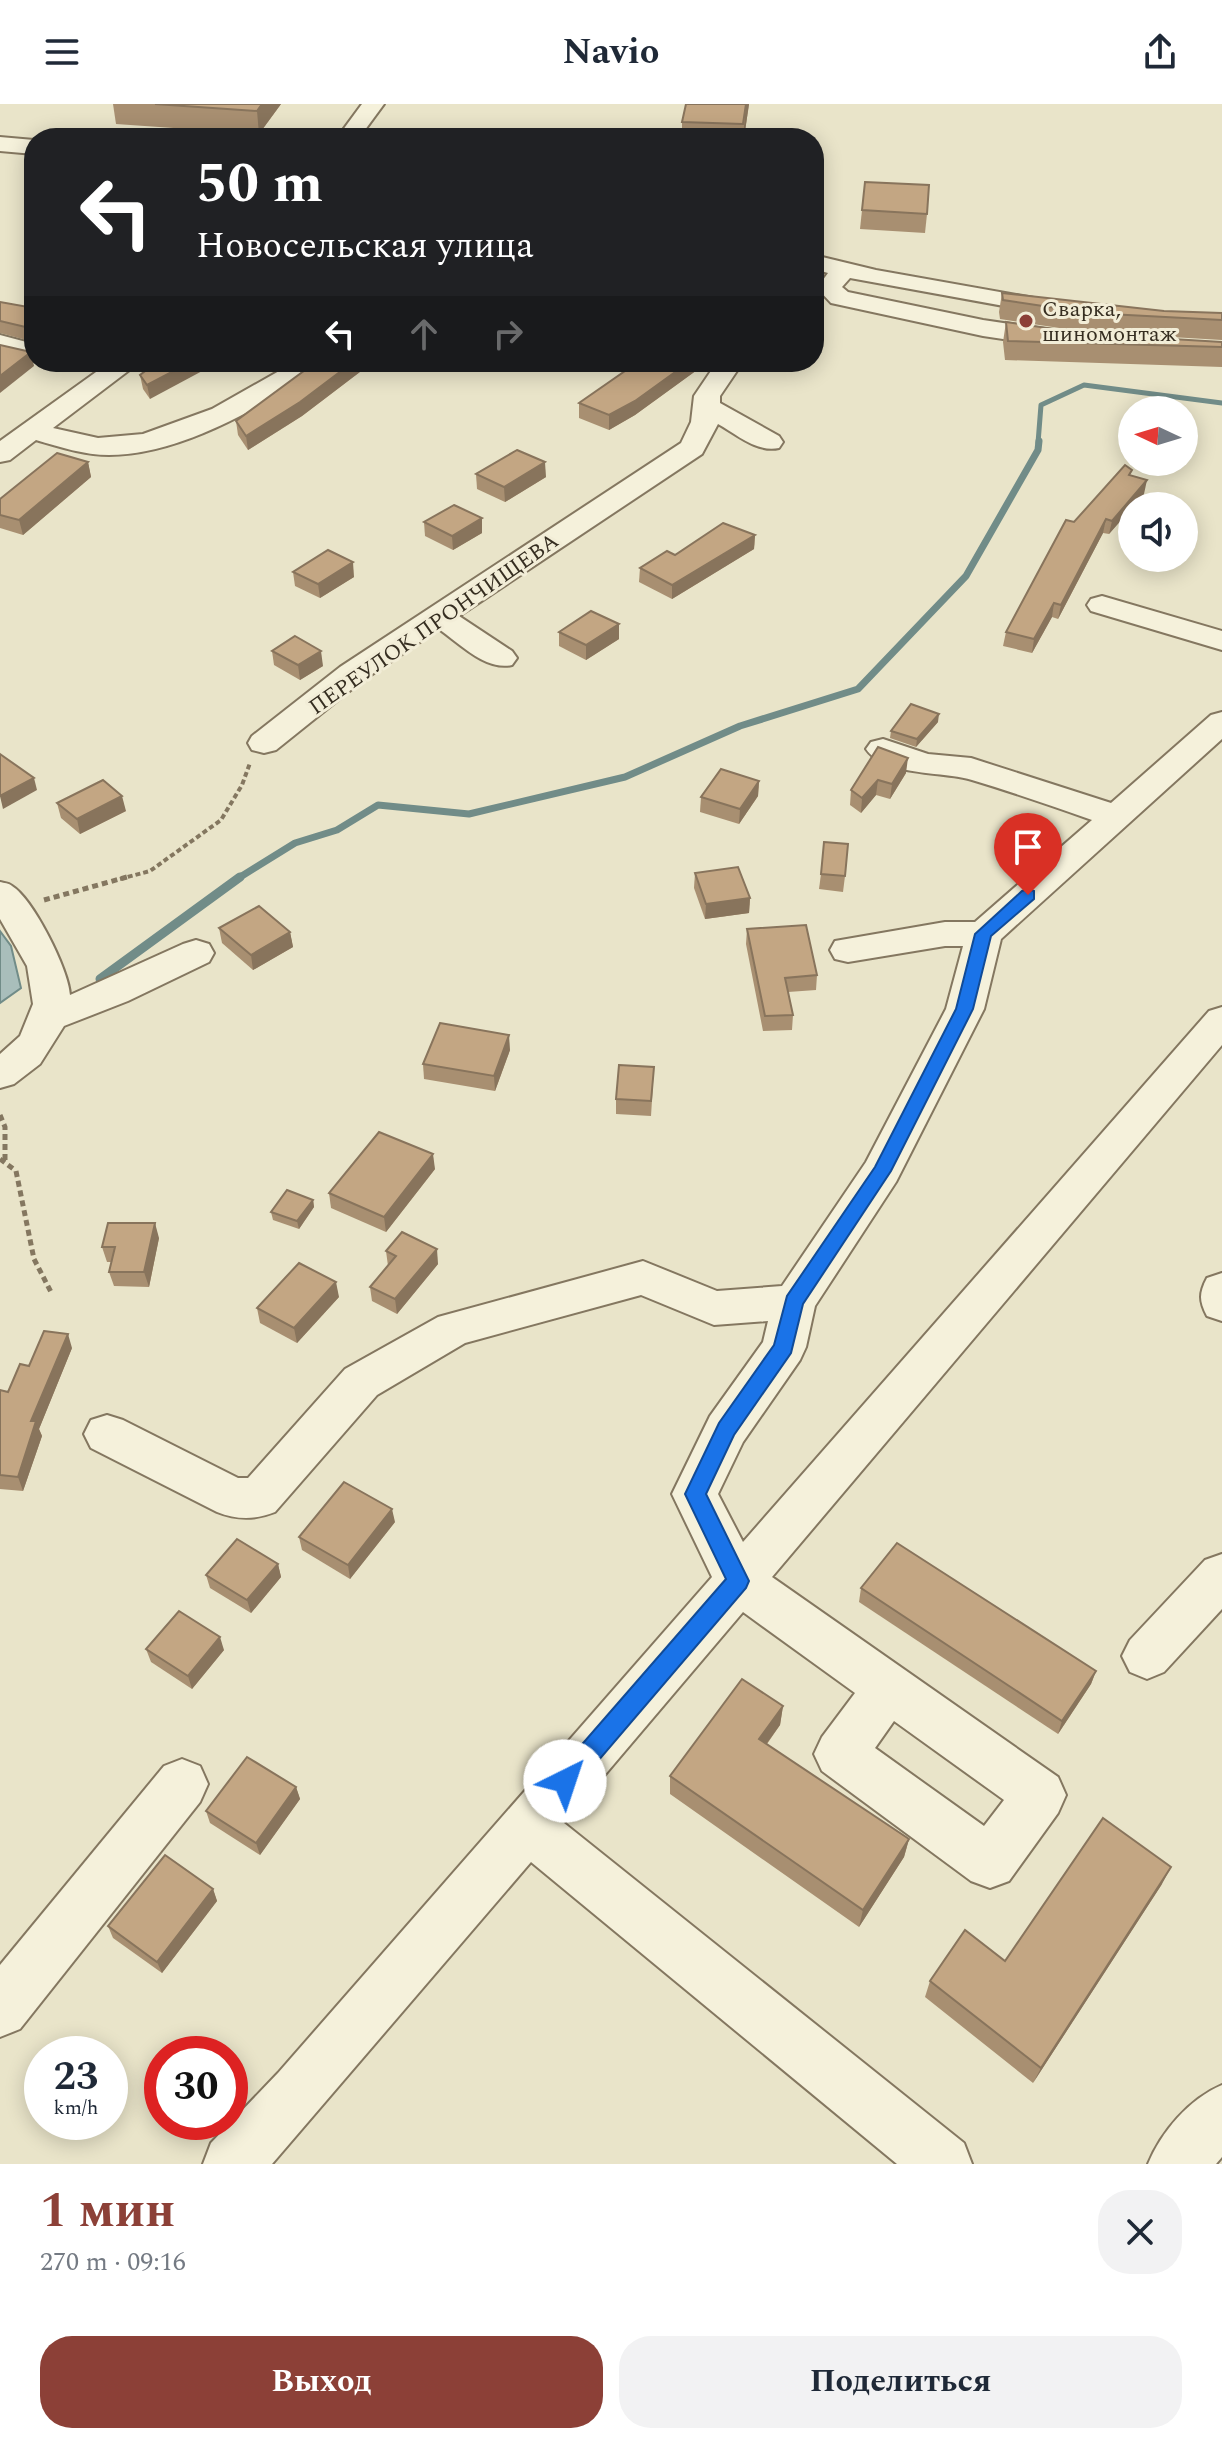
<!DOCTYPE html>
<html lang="ru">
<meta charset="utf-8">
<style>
:root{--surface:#fff;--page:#f2f2f3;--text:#1f2937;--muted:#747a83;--accent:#8c4037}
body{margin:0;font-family:Spectral,serif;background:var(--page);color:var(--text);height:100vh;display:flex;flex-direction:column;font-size:30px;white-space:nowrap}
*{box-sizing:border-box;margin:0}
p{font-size:26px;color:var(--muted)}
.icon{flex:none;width:44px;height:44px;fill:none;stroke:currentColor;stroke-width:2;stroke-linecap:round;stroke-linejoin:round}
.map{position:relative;height:2060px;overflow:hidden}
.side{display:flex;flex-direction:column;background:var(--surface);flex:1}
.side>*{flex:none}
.hud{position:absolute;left:24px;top:24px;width:800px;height:244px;border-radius:32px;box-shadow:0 4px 20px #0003;background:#202124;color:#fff;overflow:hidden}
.needle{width:52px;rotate:274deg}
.buttons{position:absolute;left:1118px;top:292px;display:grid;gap:16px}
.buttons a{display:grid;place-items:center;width:80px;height:80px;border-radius:50%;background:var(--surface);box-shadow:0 4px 20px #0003;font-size:40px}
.speed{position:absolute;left:24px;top:1932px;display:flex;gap:16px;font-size:40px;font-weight:700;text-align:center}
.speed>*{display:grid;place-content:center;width:104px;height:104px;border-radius:50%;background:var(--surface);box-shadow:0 4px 20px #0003;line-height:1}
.speed small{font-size:20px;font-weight:400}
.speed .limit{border:12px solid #d22;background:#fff;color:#111}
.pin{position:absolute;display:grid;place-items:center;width:68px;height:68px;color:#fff;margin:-82px -34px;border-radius:50% 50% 50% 0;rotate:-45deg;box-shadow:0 0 8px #0007}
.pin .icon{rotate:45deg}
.me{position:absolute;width:88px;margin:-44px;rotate:41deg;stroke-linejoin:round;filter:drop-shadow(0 0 6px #0008)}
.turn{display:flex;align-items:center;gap:28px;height:168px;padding:0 40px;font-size:36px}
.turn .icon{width:104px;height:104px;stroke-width:2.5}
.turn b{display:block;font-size:56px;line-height:68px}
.lanes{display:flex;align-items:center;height:76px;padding:0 40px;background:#0003;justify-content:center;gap:40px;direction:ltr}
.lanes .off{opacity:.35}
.round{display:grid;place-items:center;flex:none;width:84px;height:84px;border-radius:32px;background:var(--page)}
.summary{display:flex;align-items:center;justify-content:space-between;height:136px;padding:0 40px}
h1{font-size:48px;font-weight:700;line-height:60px;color:var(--accent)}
.cta{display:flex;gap:16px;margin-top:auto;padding:16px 40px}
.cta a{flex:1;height:92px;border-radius:32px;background:var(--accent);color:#fff;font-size:32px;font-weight:700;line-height:92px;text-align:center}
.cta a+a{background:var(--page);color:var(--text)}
header{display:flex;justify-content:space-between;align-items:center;height:104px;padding:0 40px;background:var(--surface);font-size:36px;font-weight:700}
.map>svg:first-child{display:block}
.water{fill:#a9bebb;stroke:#718c88;stroke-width:2}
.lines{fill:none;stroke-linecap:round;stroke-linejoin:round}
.stream-far2{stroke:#718c88;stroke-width:5}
.stream-far1{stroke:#718c88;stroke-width:7}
.stream{stroke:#718c88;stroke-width:9}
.minor-casing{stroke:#847760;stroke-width:4}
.path-far1{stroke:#847760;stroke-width:4;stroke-dasharray:5 3;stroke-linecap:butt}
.path{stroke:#847760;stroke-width:5;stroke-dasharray:6 4;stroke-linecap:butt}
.minor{fill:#f5f1db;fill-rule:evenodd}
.wall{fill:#a88f71}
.shaded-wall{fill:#88745c}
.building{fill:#c3a683;stroke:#88745c;stroke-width:2}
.route{fill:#1a73e8;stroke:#114b97;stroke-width:2}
.poi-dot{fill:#8c4037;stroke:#f2edd7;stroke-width:3}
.labels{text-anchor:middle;stroke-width:6;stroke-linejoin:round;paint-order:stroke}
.far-poi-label{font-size:22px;fill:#362e21;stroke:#f2edd7;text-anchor:start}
.far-street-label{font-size:22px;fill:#362e21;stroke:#f2edd7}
</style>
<header><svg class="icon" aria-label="menu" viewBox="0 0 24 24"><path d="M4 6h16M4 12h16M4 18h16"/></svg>Navio<svg class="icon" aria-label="share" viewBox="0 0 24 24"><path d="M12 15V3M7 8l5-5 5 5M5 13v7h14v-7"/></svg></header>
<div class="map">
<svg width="1222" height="2060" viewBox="0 0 1222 2060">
<rect width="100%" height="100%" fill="#e9e4c9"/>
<path class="water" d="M 0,827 L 11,842 L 21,884 L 0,899 Z"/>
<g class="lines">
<path class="stream-far2" d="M 1038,339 L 1041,301 L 1084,281 L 1222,299"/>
<path class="stream-far1" d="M 237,775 L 295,739 L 337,726 L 378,701 L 469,710 L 625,673 L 740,622 L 858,585 L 966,472 L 1038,346 L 1039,337"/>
<path class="stream" d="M 100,875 L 240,773"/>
<g class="minor-casing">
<g id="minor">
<path d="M 362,0 L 384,0 L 359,34 L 337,34 Z"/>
<path d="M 0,33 L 34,36 L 34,50 L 0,47 Z"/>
<path d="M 818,152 L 876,166 L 1062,199 L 1065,204 L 1062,209 L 1053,211 L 850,174 L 842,183 L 848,188 L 983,216 L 1058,227 L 1067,230 L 1071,235 L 1067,240 L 1058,243 L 983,232 L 831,199 L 817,184 L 828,169 L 814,165 L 814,153 Z"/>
<path d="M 0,231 L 34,240 L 34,256 L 0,247 Z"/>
<path d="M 110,258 L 140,258 L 53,324 L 98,334 L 143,330 L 212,305 L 295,258 L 326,258 C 318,269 303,276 292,283 C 238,315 172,351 109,351 C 84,351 60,343 36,336 L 10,356 L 0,358 L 0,337 Z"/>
<path d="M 717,258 L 743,258 L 720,292 L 720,299 L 779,332 L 783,338 L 779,344 C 757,349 736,330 718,320 L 702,350 L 459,512 L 512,547 L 517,554 L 512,561 C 486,567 460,540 439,525 L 362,577 L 276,646 L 264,649 L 252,646 L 248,639 L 252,632 L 340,563 L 681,339 L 691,318 L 694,292 Z"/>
<path d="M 1102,492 L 1222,527 L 1222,546 L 1091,507 L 1087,501 L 1091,495 Z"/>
<path d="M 1222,608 L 1222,635 L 1001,835 L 984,905 L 896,1078 L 815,1202 L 806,1243 L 800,1256 L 743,1338 L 718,1390 L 743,1438 L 1209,907 L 1222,903 L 1222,941 L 772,1473 L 1058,1673 L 1066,1691 L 1058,1709 L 1009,1777 L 990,1784 L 971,1777 L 822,1667 L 814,1650 L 822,1633 L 855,1589 L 743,1508 L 564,1719 L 964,2039 L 972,2060 L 897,2060 L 531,1758 L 272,2060 L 203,2060 L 211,2039 L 278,1969 L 712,1473 L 672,1390 L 710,1312 L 763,1238 L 768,1217 L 714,1221 L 641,1191 L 465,1239 L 377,1291 L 275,1408 C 255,1416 237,1416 217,1408 L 91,1344 L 84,1330 L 91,1316 L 107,1311 L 123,1316 L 238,1374 L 248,1374 L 345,1265 L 438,1213 L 643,1157 L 717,1187 L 782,1182 L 866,1058 L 946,905 L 963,842 L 945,842 L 848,858 L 835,855 L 830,846 L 835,837 L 945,818 L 975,818 L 1092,716 C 1052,702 1012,688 972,676 C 944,667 885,673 866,645 L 871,638 L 883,635 L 928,650 L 971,654 L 1111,699 L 1211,611 ZM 894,1617 L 1004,1696 L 984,1722 L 875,1644 Z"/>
<path d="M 0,778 C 4,779 9,779 12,782 C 33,795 69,866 70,891 L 183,840 L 196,836 L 209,840 L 214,849 L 209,858 L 128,897 L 64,922 L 40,960 L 14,980 L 0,984 L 0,950 L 20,932 L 33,900 L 27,862 L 0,815 Z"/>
<path d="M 1222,1169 L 1222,1217 L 1207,1212 C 1199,1197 1199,1189 1207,1174 Z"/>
<path d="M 1222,1450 L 1222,1505 L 1164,1568 L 1147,1575 L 1130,1568 L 1122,1552 L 1130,1536 L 1205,1456 Z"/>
<path d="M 182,1655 L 200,1662 L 208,1680 L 200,1698 L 20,1925 L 0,1933 L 0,1861 L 164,1662 Z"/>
<path d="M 1222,1981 L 1222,2053 L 1216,2060 L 1148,2060 C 1161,2028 1189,1995 1222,1981 Z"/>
</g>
</g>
<path class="path-far1" d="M 120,775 L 150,767 L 221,716 L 242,681 L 250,659"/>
<g class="path">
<path d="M 44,796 L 127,773"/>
<path d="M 0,1011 L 5,1023 L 5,1056"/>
<path d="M 0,1055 L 16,1067 L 34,1155 L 52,1190"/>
</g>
<use href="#minor" class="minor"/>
</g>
<g class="wall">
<path d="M 113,0 L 281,0 L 259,30 L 116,20 Z"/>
<path d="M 749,0 L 744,34 L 682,34 L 682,18 Z"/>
<path d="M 865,78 L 927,110 L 925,129 L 860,125 Z"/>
<path d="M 1002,189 L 1164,207 L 1222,209 L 1222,236 L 1086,228 L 1000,215 L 999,208 Z"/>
<path d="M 0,198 L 34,204 L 34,238 L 0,229 Z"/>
<path d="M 1006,218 L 1089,230 L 1222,238 L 1222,263 L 1005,256 L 1003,238 Z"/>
<path d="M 157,258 L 150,295 L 143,285 L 140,271 Z"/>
<path d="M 316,258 L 373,258 L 302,312 L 248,346 L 238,331 L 236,317 Z"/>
<path d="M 624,258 L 708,258 L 635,311 L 609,326 L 579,314 L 579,299 L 630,263 L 624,261 Z"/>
<path d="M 88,358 L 91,373 L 23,431 L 0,424 L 0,395 Z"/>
<path d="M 476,370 L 546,373 L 505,398 L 477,385 Z"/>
<path d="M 1131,371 L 1144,390 L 1109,430 L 1103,429 L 1058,515 L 1052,513 L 1032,549 L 1003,542 L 1006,528 Z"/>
<path d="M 482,414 L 482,429 L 453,446 L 425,432 L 424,418 Z"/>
<path d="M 755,431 L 754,445 L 672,495 L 639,478 L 640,464 L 675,451 Z"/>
<path d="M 293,468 L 354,473 L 320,494 L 295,482 Z"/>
<path d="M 559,528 L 619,535 L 586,556 L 559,542 Z"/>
<path d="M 272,547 L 323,562 L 300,576 L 274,561 Z"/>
<path d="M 938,618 L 916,643 L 890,634 L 891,627 Z"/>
<path d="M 878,643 L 906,669 L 890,695 L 876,691 L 861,709 L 850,701 L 851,686 Z"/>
<path d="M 759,677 L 758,692 L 739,720 L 700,708 L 701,693 Z"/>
<path d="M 57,699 L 126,707 L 80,730 L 61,714 Z"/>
<path d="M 695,769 L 750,794 L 749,809 L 705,815 L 694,784 Z"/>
<path d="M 821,770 L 845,772 L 843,788 L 819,785 Z"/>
<path d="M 219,824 L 290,828 L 293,843 L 253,866 L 222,839 Z"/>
<path d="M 747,825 L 817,871 L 816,886 L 788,888 L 793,911 L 792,926 L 763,927 L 746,840 Z"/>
<path d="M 510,946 L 495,987 L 424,975 L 423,960 Z"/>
<path d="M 654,963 L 651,1012 L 616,1010 L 616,995 Z"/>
<path d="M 435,1065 L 386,1128 L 331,1104 L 329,1089 Z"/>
<path d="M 313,1096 L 314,1103 L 299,1125 L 273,1116 L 271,1108 Z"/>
<path d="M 159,1134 L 149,1183 L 114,1182 L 109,1168 L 112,1158 L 107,1158 L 102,1143 Z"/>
<path d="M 386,1147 L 438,1160 L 397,1210 L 372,1197 L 370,1183 L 388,1162 Z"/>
<path d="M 339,1193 L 297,1239 L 260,1219 L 257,1204 Z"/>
<path d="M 72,1244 L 39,1325 L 42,1332 L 23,1387 L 0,1385 L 0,1286 L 8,1288 L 29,1262 Z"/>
<path d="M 395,1418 L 350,1475 L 302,1446 L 299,1433 Z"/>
<path d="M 278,1460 L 281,1473 L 251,1509 L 210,1484 L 206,1471 Z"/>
<path d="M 861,1484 L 1096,1567 L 1091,1580 L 1058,1630 L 859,1498 Z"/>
<path d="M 146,1545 L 224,1546 L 192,1585 L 151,1558 Z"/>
<path d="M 783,1602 L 780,1621 L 767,1640 L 909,1735 L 904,1753 L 859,1823 L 670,1690 L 670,1672 Z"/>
<path d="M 296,1683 L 300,1695 L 260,1751 L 210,1719 L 206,1707 Z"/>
<path d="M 1162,1780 L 1033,1979 L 925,1893 L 930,1877 L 1005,1857 Z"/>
<path d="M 213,1785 L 217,1797 L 162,1869 L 113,1834 L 108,1822 Z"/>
</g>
<g class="shaded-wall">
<path d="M 262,0 L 281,0 L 259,30 L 257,7 Z"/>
<path d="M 746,0 L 749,0 L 744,34 L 743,34 Z"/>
<path d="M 31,248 L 34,262 L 0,289 L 0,272 Z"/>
<path d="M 191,258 L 219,258 L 150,295 L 147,281 Z"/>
<path d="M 353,258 L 373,258 L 302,312 L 248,346 L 246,332 Z"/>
<path d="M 689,258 L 708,258 L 635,311 L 609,326 L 609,311 Z"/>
<path d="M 88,358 L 91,373 L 23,431 L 19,416 Z"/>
<path d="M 545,358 L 546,373 L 505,398 L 504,383 Z"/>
<path d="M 1147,376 L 1144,390 L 1109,430 L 1112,417 Z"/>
<path d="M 482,414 L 482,429 L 453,446 L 452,432 Z"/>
<path d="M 1106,415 L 1103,429 L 1058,515 L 1061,501 Z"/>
<path d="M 755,431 L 754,445 L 672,495 L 672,481 Z"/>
<path d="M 353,458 L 354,473 L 320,494 L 318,480 Z"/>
<path d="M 1054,499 L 1052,513 L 1032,549 L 1034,535 Z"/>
<path d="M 619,520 L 619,535 L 586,556 L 586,541 Z"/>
<path d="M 321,547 L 323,562 L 300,576 L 298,561 Z"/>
<path d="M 939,610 L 938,618 L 916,643 L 917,635 Z"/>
<path d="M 908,654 L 906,669 L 890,695 L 892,680 Z"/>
<path d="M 34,674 L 37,686 L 3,705 L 0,692 Z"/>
<path d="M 878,676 L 876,691 L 861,709 L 862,694 Z"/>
<path d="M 759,677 L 758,692 L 739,720 L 740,705 Z"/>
<path d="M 122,692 L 126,707 L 80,730 L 77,715 Z"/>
<path d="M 750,794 L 749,809 L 705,815 L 706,800 Z"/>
<path d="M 290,828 L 293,843 L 253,866 L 251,851 Z"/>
<path d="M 509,931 L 510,946 L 495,987 L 494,972 Z"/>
<path d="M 433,1050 L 435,1065 L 386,1128 L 384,1113 Z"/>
<path d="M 313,1096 L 314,1103 L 299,1125 L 297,1117 Z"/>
<path d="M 155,1119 L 159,1134 L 149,1183 L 144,1168 Z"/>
<path d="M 437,1145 L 438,1160 L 397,1210 L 395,1195 Z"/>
<path d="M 336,1178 L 339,1193 L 297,1239 L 294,1224 Z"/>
<path d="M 68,1230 L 72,1244 L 39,1325 L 42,1332 L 23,1387 L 18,1373 L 31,1317 Z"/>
<path d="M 392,1405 L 395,1418 L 350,1475 L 348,1461 Z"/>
<path d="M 278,1460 L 281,1473 L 251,1509 L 247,1496 Z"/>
<path d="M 220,1533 L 224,1546 L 192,1585 L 188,1572 Z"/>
<path d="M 1096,1567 L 1091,1580 L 1058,1630 L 1062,1617 Z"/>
<path d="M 783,1602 L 780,1621 L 757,1653 L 759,1635 Z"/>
<path d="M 296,1683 L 300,1695 L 260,1751 L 256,1739 Z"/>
<path d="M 909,1735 L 904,1753 L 859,1823 L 863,1806 Z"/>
<path d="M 1171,1763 L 1162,1780 L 1033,1979 L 1041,1964 Z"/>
<path d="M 213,1785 L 217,1797 L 162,1869 L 157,1858 Z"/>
</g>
<g class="building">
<path d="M 155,0 L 262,0 L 257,7 Z"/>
<path d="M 686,0 L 746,0 L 743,20 L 682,18 Z"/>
<path d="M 865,78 L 929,81 L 927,110 L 862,106 Z"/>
<path d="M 1002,189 L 1164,207 L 1222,209 L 1222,216 L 1090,209 L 1003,196 Z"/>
<path d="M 0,198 L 34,204 L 34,225 L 0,217 Z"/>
<path d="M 1006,218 L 1089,230 L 1222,238 L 1222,243 L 1008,237 Z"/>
<path d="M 0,241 L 31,248 L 0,272 Z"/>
<path d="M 157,258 L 191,258 L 147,281 L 140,271 Z"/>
<path d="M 316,258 L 353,258 L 300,298 L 246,332 L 236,317 Z"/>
<path d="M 638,258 L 689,258 L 635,297 L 609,311 L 579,299 Z"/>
<path d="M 517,346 L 545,358 L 504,383 L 476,370 Z"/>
<path d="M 57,349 L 88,358 L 19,416 L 0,411 L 0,395 Z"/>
<path d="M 1125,361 L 1132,366 L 1129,371 L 1147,376 L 1112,417 L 1106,415 L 1061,501 L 1054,499 L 1034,535 L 1006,528 L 1066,416 L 1074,418 Z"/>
<path d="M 454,401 L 482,414 L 452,432 L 424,418 Z"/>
<path d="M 723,419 L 755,431 L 672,481 L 640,464 L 667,447 L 675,451 Z"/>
<path d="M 328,446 L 353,458 L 318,480 L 293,468 Z"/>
<path d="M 591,507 L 619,520 L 586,541 L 559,528 Z"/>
<path d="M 295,532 L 321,547 L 298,561 L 272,547 Z"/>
<path d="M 911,600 L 939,610 L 917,635 L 891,627 Z"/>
<path d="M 878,643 L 908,654 L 892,680 L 878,676 L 862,694 L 851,686 Z"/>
<path d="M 0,650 L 34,674 L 0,692 Z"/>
<path d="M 721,665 L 759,677 L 740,705 L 701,693 Z"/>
<path d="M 103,676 L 122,692 L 77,715 L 57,699 Z"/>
<path d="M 824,738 L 848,740 L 845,772 L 821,770 Z"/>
<path d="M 738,763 L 750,794 L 706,800 L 695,769 Z"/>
<path d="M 259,802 L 290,828 L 251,851 L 219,824 Z"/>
<path d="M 806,821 L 817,871 L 785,874 L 793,911 L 765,912 L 747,825 Z"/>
<path d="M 440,919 L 509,931 L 494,972 L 423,960 Z"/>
<path d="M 619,961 L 654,963 L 651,997 L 616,995 Z"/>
<path d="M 379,1028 L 433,1050 L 384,1113 L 329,1089 Z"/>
<path d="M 287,1086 L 313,1096 L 297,1117 L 271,1108 Z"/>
<path d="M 108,1119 L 155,1119 L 144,1168 L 109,1168 L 115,1143 L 102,1143 Z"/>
<path d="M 402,1128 L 437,1145 L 395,1195 L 370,1183 L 396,1152 L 386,1147 Z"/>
<path d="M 299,1159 L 336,1178 L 294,1224 L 257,1204 Z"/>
<path d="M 44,1227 L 68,1230 L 31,1317 L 36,1317 L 18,1373 L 0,1371 L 0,1286 L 8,1288 L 20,1260 L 29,1262 Z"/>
<path d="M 344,1378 L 392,1405 L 348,1461 L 299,1433 Z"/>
<path d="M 237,1435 L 278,1460 L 247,1496 L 206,1471 Z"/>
<path d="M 897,1439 L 1096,1567 L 1062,1617 L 861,1484 Z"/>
<path d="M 179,1507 L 220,1533 L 188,1572 L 146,1545 Z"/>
<path d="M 742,1575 L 783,1602 L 759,1635 L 909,1735 L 863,1806 L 670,1672 Z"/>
<path d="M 247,1653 L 296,1683 L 256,1739 L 206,1707 Z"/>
<path d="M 1103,1714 L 1171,1763 L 1041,1964 L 930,1877 L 965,1826 L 1005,1857 Z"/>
<path d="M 165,1751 L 213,1785 L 157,1858 L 108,1822 Z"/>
</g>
<path class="route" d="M 1028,785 L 1034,787 L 1034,795 L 991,832 L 973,905 L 891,1067 L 803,1200 L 791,1249 L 734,1331 L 706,1390 L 749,1477 L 746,1484 L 574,1685 L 565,1689 L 557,1685 L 554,1677 L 557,1669 L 726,1475 L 685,1390 L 719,1319 L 774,1241 L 787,1192 L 875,1063 L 956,905 L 975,830 L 1022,787 Z"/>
<circle class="poi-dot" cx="1026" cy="217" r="8"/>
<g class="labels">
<g class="far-poi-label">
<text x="1042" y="212">Сварка,<tspan x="1042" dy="25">шиномонтаж</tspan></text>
</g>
<g class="far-street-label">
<text transform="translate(433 519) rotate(-35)" y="8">ПЕРЕУЛОК ПРОНЧИЩЕВА</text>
</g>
</g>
</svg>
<div class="buttons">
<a><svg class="needle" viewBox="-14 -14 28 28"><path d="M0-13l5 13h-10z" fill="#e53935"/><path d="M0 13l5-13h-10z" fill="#747a83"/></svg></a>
<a><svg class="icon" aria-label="sound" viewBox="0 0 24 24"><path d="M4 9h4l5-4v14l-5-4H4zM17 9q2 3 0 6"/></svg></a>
</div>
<div class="speed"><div>23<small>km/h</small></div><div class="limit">30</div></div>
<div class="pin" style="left:1028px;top:791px;background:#d93025"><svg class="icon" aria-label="arrive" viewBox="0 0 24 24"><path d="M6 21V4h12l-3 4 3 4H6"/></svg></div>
<svg class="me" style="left:565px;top:1677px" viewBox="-20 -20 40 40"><circle r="19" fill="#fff"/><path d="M0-13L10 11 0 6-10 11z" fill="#1a73e8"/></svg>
<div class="hud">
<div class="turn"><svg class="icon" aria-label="left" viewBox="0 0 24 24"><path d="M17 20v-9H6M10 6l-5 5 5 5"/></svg><div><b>50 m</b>Новосельская улица</div></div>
<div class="lanes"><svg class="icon" aria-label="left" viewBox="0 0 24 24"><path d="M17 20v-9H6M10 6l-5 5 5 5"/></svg><svg class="icon off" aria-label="ahead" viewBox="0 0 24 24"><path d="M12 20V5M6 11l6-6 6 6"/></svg><svg class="icon off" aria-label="right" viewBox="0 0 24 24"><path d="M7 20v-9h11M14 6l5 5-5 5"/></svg></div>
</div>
</div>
<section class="side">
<div class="summary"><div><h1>1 мин</h1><p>270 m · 09:16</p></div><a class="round"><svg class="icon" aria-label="close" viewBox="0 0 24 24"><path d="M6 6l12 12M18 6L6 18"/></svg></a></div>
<div class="cta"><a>Выход</a><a>Поделиться</a></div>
</section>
